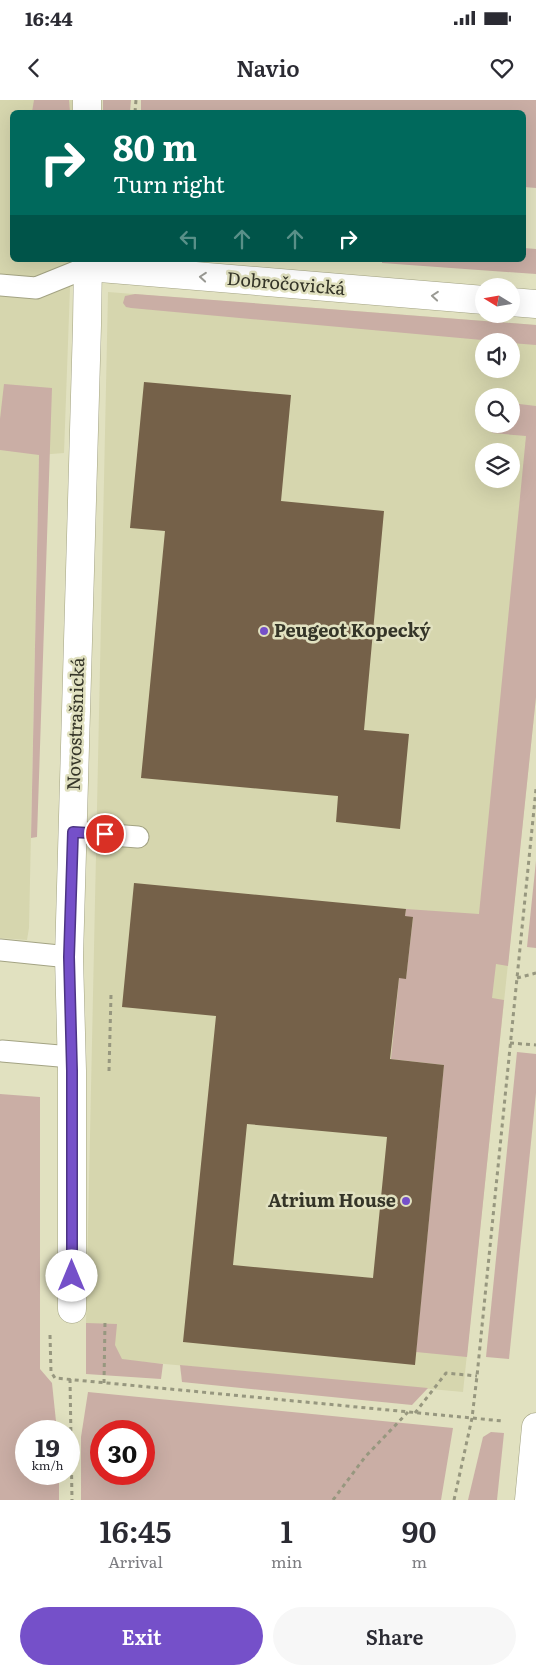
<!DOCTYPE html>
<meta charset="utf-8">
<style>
:root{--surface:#fff;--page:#f7f7f7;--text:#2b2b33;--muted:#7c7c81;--accent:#7550c9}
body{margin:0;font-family:Literata,serif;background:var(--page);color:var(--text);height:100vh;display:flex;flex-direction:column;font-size:19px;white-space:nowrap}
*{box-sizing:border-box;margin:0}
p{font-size:16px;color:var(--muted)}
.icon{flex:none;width:28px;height:28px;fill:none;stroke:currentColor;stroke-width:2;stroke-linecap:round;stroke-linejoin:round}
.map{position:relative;height:1400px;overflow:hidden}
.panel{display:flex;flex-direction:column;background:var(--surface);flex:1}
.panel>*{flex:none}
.guide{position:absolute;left:10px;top:10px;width:516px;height:152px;border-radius:8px;box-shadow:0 5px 20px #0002;background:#00695c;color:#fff;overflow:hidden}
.needle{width:32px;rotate:281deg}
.controls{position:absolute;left:475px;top:178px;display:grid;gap:10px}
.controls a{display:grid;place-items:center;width:45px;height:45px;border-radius:50%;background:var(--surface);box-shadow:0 5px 20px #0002;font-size:25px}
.speed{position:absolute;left:15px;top:1320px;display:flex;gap:10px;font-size:25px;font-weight:700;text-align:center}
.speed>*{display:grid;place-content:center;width:65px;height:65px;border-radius:50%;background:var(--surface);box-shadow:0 5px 20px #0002;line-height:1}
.speed small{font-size:12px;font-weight:400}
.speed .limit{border:8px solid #d22;background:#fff;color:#111}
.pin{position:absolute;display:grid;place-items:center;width:42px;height:42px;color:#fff;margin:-21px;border:2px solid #fff;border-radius:50%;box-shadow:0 1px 5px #0007}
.me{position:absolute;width:55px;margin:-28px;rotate:0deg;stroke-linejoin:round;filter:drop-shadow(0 0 4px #0008)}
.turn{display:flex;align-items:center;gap:18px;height:105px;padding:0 20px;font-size:22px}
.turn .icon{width:65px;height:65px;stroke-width:2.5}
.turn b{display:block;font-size:35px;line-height:42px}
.lanes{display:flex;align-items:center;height:48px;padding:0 20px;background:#0003;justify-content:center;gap:25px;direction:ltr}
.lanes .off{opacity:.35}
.eta{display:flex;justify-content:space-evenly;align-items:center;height:85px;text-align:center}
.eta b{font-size:30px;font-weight:600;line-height:35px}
.primary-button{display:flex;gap:10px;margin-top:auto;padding:10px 20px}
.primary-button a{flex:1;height:58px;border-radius:30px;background:var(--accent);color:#fff;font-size:20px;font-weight:600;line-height:58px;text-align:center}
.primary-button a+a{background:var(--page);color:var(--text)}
.status{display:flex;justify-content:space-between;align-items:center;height:35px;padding:0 25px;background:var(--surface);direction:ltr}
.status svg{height:14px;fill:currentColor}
header{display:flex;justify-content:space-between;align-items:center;height:65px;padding:0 20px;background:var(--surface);font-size:22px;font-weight:600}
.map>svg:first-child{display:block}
.built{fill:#d6d6ae;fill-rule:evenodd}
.green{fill:#caaea5;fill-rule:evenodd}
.building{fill:#756149;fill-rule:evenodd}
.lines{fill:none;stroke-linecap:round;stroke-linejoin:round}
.lane-casing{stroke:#a3a383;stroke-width:23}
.street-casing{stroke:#a3a383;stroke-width:29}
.secondary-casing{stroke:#a3a383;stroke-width:29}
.path{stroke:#97977f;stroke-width:3;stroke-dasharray:4 4;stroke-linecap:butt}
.lane{stroke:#fff;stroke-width:21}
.street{stroke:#fff;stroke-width:28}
.secondary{stroke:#fff;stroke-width:28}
.oneway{stroke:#9a9a94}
.route-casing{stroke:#4c3483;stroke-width:12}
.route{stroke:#7550c9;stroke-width:9}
.poi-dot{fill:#7550c9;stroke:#e1e1c0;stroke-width:2}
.labels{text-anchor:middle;stroke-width:5;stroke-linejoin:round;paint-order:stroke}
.street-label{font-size:18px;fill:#353528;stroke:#e1e1c0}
.poi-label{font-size:18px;font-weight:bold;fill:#353528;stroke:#e1e1c0;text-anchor:start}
</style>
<div class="status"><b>16:44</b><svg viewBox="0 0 49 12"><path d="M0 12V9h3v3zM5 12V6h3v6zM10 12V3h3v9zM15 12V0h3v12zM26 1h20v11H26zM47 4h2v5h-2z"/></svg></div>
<header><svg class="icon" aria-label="back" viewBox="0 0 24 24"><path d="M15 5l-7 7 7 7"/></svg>Navio<svg class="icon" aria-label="heart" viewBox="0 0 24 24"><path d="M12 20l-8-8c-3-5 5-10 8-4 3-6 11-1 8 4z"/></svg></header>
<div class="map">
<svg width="536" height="1400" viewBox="0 0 536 1400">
<rect width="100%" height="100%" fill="#e1e1c0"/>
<g class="built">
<path d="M 0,0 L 72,0 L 72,12 L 12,12 L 12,160 L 71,160 L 64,353 L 39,355 L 29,828 L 27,840 L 0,838 Z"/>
<path d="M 108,192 L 536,225 L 536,597 L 463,1292 L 122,1260 L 86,1223 ZM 484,241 L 511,241 L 511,269 L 484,269 ZM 484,296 L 511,296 L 511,324 L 484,324 ZM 484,351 L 511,351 L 511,379 L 484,379 Z"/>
</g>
<g class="green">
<path d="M 34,0 L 69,0 L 70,12 L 32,12 Z"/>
<path d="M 103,0 L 131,0 L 130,12 L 103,12 Z"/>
<path d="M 141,0 L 536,0 L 536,88 L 524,87 L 524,12 L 141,12 Z"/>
<path d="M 524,148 L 536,149 L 536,174 L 382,163 L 382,160 L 524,160 Z"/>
<path d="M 135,194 L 536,225 L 536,245 L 511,243 L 511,241 L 493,241 L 131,208 L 126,207 L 123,203 L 125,196 Z"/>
<path d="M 4,284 L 52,288 L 37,737 L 31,738 L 39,355 L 0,350 L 0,319 Z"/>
<path d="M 511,303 L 536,306 L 536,597 L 508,866 L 496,864 L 492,898 L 504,900 L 467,1257 L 416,1252 L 444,965 L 391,959 L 399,878 L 406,878 L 413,818 L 405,816 L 406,809 L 479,814 L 526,336 L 492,333 L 493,324 L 511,324 Z"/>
<path d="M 536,761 L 536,848 L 527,847 Z"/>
<path d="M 517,952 L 536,954 L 536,993 L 509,1259 L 486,1257 Z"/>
<path d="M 0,994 L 40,997 L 40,1269 L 52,1283 L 57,1331 L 26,1331 L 26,1374 L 59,1374 L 59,1400 L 0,1400 Z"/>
<path d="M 86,1223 L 117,1224 L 115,1245 L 122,1259 L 163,1264 L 161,1279 L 86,1274 Z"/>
<path d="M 180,1265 L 428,1288 L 412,1305 L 182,1282 Z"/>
<path d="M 88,1292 L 453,1328 L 441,1400 L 81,1400 L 81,1337 ZM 101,1331 L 144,1331 L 144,1374 L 101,1374 Z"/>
<path d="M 491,1332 L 504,1333 L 497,1400 L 468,1400 L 483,1337 Z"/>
</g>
<g class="building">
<path d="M 144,282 L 291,295 L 281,401 L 384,411 L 364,630 L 409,634 L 400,729 L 336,722 L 338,696 L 141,678 L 165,431 L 130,428 Z"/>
<path d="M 134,783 L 406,809 L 405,816 L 413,817 L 406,879 L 399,878 L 390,959 L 444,965 L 415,1265 L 183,1242 L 216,916 L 122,907 ZM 247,1024 L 387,1037 L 373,1178 L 233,1165 Z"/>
</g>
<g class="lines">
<g class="lane-casing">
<g id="lane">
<path d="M 0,185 L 36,188 L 88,167"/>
<path d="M 73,732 L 138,737"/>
<path d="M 0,850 L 69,857"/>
<path d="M 2,951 L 71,957"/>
</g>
</g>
<g class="street-casing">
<g id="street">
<path d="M 87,0 L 87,12"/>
<path d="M 88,167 L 484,200"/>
<path d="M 511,202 L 536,204"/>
<path d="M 72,1209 L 72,971 L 69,857 L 87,225 L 88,160"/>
</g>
</g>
<g class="secondary-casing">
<path id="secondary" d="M 529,1400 L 536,1327"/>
</g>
<g class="path">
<path d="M 135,12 L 136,0"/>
<path d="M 517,878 L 536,873"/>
<path d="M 510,943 L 536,945"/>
<path d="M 109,971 L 111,895"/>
<path d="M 50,1235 L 51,1272 L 55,1278 L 503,1321"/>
<path d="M 70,1279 L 72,1400"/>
<path d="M 104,1283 L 105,1221"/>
<path d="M 415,1313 L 446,1273 L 477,1276"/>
<path d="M 333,1400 L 365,1357 L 408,1312"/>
<path d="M 454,1400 L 472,1318 L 477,1276 L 536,689"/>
</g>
<use href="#lane" class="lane"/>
<use href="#street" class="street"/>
<use href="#secondary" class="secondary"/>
</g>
<defs><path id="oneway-chevron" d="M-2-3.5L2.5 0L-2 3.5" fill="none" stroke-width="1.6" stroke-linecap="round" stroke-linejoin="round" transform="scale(1.25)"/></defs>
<g class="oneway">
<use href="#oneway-chevron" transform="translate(203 177) rotate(-175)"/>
<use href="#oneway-chevron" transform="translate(435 196) rotate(-175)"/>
</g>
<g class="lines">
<g class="route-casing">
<path id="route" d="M 72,1176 L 72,971 L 69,857 L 73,732 L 105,734"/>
</g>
<use href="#route" class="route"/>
</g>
<g class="poi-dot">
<circle cx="264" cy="531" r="5"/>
<circle cx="406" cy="1101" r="5"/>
</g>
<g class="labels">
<g class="street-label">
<text transform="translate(286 184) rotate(5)" y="6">Dobročovická</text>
<text transform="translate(76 624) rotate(-88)" y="6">Novostrašnická</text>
</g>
<g class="poi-label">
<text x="274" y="537">Peugeot Kopecký</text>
<text x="396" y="1107" text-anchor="end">Atrium House</text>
</g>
</g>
</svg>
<div class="controls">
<a><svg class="needle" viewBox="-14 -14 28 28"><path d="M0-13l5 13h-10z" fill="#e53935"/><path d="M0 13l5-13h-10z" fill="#7c7c81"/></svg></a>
<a><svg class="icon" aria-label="sound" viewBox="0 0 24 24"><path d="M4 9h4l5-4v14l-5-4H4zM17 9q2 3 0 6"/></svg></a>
<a><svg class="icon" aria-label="search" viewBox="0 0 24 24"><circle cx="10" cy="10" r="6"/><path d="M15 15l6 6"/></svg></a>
<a><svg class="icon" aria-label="layers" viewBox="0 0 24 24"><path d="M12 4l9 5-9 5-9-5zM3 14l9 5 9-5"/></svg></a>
</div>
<div class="speed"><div>19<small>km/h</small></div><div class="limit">30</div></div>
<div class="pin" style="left:105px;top:734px;background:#d93025"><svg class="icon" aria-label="arrive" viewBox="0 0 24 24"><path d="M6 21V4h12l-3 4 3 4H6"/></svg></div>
<svg class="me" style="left:72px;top:1176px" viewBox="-20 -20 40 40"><circle r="19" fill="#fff"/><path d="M0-13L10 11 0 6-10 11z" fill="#7550c9"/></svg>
<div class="guide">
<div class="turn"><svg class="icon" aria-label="right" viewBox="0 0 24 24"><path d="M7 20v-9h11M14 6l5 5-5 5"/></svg><div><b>80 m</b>Turn right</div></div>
<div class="lanes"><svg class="icon off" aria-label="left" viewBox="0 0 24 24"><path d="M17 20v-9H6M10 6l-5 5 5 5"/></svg><svg class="icon off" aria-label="ahead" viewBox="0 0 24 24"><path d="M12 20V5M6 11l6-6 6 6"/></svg><svg class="icon off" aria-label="ahead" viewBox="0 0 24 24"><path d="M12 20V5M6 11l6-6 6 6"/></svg><svg class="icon" aria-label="right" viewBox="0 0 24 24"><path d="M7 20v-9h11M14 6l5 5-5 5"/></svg></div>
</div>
</div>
<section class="panel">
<div class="eta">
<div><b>16:45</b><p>Arrival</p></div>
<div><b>1</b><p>min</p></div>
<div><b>90</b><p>m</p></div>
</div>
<div class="primary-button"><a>Exit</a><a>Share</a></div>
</section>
